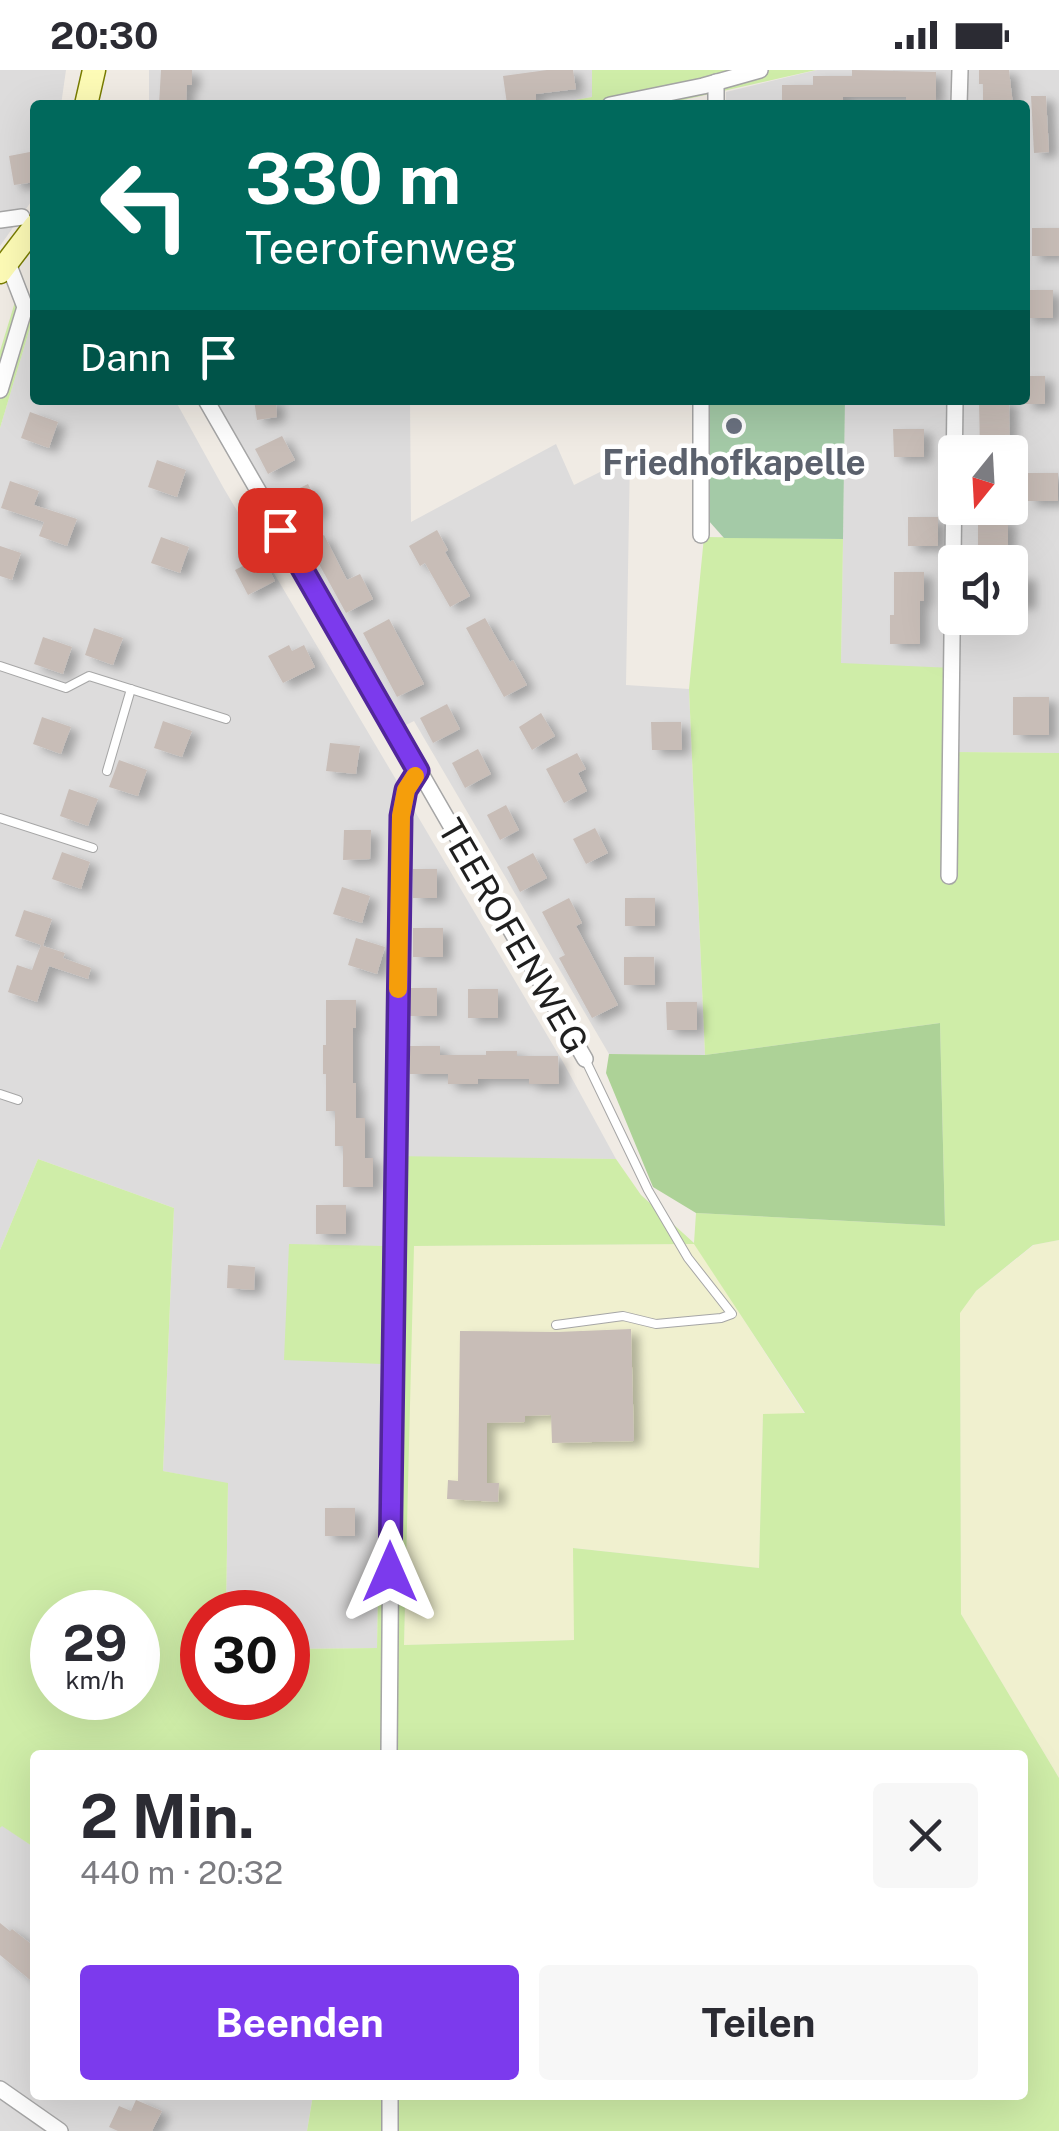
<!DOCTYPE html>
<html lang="de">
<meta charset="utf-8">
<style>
:root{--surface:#fff;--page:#f7f7f7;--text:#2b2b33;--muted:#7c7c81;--accent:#7c3aed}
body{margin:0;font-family:"Public Sans",sans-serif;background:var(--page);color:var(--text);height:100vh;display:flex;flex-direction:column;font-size:38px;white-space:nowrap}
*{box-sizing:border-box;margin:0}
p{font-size:32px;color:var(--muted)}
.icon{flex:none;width:55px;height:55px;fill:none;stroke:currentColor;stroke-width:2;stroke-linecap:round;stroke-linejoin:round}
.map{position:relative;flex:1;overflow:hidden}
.drawer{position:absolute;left:30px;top:1680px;width:998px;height:350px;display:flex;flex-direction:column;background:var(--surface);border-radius:10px;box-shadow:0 10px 40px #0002}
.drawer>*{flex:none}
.banner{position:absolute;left:30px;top:30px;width:1000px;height:305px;border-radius:10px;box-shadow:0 10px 40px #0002;background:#00695c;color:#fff;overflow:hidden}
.needle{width:65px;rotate:198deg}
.controls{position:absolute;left:938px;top:365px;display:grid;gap:20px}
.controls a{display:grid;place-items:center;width:90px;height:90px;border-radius:10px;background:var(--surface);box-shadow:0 10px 40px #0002;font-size:50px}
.speed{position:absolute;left:30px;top:1520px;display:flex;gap:20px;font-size:50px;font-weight:700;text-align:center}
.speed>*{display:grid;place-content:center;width:130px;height:130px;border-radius:50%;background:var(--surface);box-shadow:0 10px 40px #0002;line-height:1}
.speed small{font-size:25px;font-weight:400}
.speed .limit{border:15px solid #d22;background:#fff;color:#111}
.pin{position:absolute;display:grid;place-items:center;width:85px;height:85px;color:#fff;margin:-42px;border-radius:20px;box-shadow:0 5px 15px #0006}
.me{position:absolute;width:110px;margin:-55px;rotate:0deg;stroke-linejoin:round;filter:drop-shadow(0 0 8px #0008)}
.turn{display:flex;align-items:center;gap:35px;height:210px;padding:0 50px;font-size:45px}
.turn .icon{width:130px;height:130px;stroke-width:2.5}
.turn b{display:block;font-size:70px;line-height:85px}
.then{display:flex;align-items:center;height:95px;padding:0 50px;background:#0003;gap:20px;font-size:38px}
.round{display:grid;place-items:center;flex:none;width:105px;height:105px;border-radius:10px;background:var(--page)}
.summary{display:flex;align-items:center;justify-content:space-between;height:170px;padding:0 50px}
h1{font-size:60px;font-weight:700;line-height:75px}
.button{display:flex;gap:20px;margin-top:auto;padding:20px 50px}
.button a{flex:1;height:115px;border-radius:10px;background:var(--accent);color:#fff;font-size:40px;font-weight:700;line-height:115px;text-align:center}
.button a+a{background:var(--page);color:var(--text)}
.status{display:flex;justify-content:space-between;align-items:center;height:70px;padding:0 50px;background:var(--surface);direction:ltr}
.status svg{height:28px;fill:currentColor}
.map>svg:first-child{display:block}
.residential{fill:#dddcdc;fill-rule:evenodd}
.farmland{fill:#f0f0cf}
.grass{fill:#cfeda8;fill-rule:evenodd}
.forest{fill:#add297}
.cemetery{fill:#a4caa7}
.building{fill:#c8bdb7;filter:url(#shadow)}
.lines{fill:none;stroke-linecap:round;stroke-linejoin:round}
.service-casing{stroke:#a6a6a6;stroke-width:10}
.minor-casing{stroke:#a6a6a6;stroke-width:18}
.secondary-casing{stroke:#787c00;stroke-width:25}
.service{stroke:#fff;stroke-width:8}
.minor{stroke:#fff;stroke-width:15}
.secondary{stroke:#fdfbb6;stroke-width:22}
.route-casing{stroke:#51269a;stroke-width:25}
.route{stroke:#7c3aed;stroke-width:18}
.slow{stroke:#f59e0b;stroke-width:18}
.worship-dot{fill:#6b7280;stroke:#fff;stroke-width:4}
.labels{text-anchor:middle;stroke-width:9;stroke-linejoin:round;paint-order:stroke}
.worship-label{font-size:35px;font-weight:bold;fill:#5b616d;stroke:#fff}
.street-label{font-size:35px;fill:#1f1f1f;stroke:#fff}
</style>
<div class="status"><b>20:30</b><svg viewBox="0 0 49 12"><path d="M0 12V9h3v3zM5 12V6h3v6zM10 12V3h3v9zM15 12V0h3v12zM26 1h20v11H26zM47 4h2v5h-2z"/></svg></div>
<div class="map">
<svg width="1059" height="2061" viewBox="0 0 1059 2061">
<defs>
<filter id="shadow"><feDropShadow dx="8" dy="5" stdDeviation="5" flood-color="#0004"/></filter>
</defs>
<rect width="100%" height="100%" fill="#f0ebe4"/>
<g class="residential">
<path d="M 0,0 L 66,0 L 61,35 L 35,35 L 35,126 L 0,176 Z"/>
<path d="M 149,0 L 592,0 L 592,27 L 547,35 L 149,35 Z"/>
<path d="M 817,0 L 1059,0 L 1059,683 L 953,682 L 841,593 L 845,330 L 1025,330 L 1025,35 L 726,35 L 726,22 ZM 955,382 L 1010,382 L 1010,438 L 955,438 ZM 955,492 L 1010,492 L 1010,548 L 955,548 Z"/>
<path d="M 35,241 L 35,330 L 175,330 L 223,417 L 563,992 L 616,1089 L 386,1087 L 377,1578 L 288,1579 L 288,1542 L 226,1542 L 228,1414 L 163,1401 L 174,1138 L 38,1089 L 0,1180 L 0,358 Z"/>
<path d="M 215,330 L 410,330 L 411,452 L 556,374 L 574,415 L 630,387 L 626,615 L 689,619 L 705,985 L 609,984 L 414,651 L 404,656 Z"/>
<path d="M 2,1755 L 35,1778 L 35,2025 L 313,2025 L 307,2061 L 0,2061 L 0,1758 Z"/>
</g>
<g class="farmland">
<path d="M 1059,1170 L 1059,1708 L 961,1544 L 960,1242 L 976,1221 L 1034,1175 Z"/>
<path d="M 695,1174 L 805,1345 L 763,1345 L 759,1498 L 574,1478 L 574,1570 L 404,1575 L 413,1176 Z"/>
</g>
<g class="grass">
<path d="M 592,0 L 816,0 L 661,35 L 547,35 L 592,27 Z"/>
<path d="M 15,232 L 35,239 L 35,241 L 0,358 L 0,281 Z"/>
<path d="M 704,467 L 843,469 L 841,593 L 953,598 L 954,682 L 1059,683 L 1059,1170 L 1033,1175 L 976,1221 L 960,1243 L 961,1544 L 1059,1708 L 1059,2061 L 307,2061 L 313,2025 L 1022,2025 L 1022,1685 L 35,1685 L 35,1778 L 2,1756 L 0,1758 L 0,1180 L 38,1089 L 174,1138 L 163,1401 L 228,1413 L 226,1542 L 202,1542 L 202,1628 L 288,1628 L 288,1579 L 377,1578 L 382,1294 L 284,1290 L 289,1174 L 384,1176 L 386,1086 L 616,1089 L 641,1125 L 694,1173 L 696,1143 L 945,1156 L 940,953 L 705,985 L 689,619 ZM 694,1174 L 805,1343 L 763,1344 L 759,1498 L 573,1478 L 574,1570 L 404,1575 L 414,1176 ZM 52,1542 L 138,1542 L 138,1628 L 52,1628 Z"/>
</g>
<path class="forest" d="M 940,953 L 945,1156 L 696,1143 L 653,1117 L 606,1003 L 609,984 L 705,985 Z"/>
<path class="cemetery" d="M 708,330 L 845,330 L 843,469 L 724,468 L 708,450 Z"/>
<g class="building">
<path d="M 161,0 L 192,0 L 192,15 L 187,15 L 186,35 L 159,35 Z"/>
<path d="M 547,0 L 573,0 L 576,19 L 536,24 L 536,30 L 507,34 L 503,6 Z"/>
<path d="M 852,0 L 936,2 L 936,30 L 906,30 L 906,27 L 843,27 L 843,34 L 782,35 L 782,15 L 813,15 L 813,6 L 852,6 Z"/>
<path d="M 979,0 L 1009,0 L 1013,35 L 983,35 L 983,14 L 979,14 Z"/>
<path d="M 1031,26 L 1046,26 L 1049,82 L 1034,83 Z"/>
<path d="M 35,81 L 35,112 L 14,115 L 9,86 Z"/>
<rect x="1032" y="158" width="27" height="28"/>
<rect x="1025" y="220" width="28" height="28"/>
<rect x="1025" y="306" width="20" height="28"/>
<path d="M 254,330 L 276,330 L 277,347 L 257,350 Z"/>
<path d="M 979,330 L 1009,330 L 1010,382 L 980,382 Z"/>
<path d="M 30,342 L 58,352 L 49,378 L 21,368 Z"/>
<path d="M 893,359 L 924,359 L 924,387 L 894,387 Z"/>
<path d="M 282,366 L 295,390 L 268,404 L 255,379 Z"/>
<path d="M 157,390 L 186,400 L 177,427 L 148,417 Z"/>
<rect x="1028" y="403" width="30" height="28"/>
<path d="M 10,411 L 39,421 L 34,435 L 77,449 L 67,476 L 39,466 L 44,452 L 1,438 Z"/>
<path d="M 308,414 L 321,439 L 294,453 L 281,427 Z"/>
<rect x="908" y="447" width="30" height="29"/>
<rect x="978" y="449" width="30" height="29"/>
<path d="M 437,460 L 448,480 L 445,482 L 470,526 L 450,537 L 425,493 L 420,496 L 409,476 Z"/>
<path d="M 324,465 L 347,510 L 360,504 L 373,529 L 346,543 L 308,474 Z"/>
<path d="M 161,467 L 189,477 L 180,503 L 151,493 Z"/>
<path d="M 0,476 L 21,483 L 12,510 L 0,506 Z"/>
<path d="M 262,486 L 275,511 L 248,525 L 235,500 Z"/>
<path d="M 894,502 L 924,502 L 924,531 L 920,531 L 920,574 L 890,574 L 890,545 L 894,545 Z"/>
<rect x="1010" y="505" width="18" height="29"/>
<path d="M 485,548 L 510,592 L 513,590 L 527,615 L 504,627 L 466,558 Z"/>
<path d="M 389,549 L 424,614 L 397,627 L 363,563 Z"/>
<path d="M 94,558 L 123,568 L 113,595 L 85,585 Z"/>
<path d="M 43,567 L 72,577 L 63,604 L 34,594 Z"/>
<path d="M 289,575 L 292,581 L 304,575 L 315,597 L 283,613 L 268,586 Z"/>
<rect x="1013" y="627" width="36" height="38"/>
<path d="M 447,634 L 460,659 L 433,673 L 420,648 Z"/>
<path d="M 541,643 L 555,666 L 532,680 L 519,657 Z"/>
<path d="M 42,647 L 71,657 L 61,684 L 33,674 Z"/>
<path d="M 163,651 L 192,661 L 182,687 L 154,678 Z"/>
<path d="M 651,652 L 681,652 L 682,680 L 652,680 Z"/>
<path d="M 330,673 L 360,676 L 356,704 L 326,701 Z"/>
<path d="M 478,679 L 491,704 L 465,718 L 452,693 Z"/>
<path d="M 577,683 L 586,699 L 578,703 L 587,721 L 564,733 L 546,699 Z"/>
<path d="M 119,690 L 147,700 L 138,726 L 109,717 Z"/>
<path d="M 69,719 L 98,729 L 88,756 L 60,746 Z"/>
<path d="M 506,735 L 519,760 L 500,770 L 487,745 Z"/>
<path d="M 595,758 L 608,783 L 586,794 L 573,769 Z"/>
<path d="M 344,760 L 371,760 L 370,789 L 343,790 Z"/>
<path d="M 62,782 L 90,792 L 81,819 L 52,809 Z"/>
<path d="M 533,783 L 547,808 L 520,822 L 507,797 Z"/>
<rect x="413" y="799" width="24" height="29"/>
<path d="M 342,817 L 370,826 L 362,853 L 333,844 Z"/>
<path d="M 569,828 L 582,853 L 576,856 L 618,935 L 592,948 L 559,888 L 565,885 L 542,842 Z"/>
<rect x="625" y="828" width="30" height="28"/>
<path d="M 24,840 L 52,849 L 43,876 L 65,883 L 63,888 L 91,898 L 88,909 L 49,896 L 37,932 L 8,922 L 17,895 L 32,900 L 41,875 L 15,866 Z"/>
<rect x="413" y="858" width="30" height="29"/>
<path d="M 356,868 L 385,877 L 377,904 L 348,895 Z"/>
<path d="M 624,887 L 654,887 L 655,915 L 624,915 Z"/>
<path d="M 410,918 L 437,918 L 437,946 L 409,946 Z"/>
<rect x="468" y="919" width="30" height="29"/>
<path d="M 326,930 L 356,930 L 356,958 L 353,958 L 353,1013 L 356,1013 L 356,1048 L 365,1048 L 365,1088 L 373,1088 L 373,1117 L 343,1117 L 343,1076 L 335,1076 L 335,1041 L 326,1041 L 326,1004 L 323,1004 L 323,975 L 326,975 Z"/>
<path d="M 666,932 L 697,932 L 697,960 L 667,960 Z"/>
<path d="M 410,976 L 440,976 L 440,985 L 486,985 L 486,981 L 517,981 L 517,986 L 558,986 L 559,1014 L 529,1014 L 529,1009 L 478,1009 L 478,1014 L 448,1014 L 448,1004 L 410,1004 Z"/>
<rect x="316" y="1135" width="30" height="29"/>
<path d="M 228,1195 L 255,1197 L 254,1220 L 227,1218 Z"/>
<path d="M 631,1259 L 634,1371 L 552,1373 L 551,1345 L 525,1346 L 525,1352 L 487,1353 L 487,1413 L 499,1413 L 498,1432 L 447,1429 L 448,1410 L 458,1411 L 460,1261 L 557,1262 Z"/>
<rect x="325" y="1438" width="30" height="28"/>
<path d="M 0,1853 L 10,1861 L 12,1859 L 35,1877 L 35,1914 L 0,1885 Z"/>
<path d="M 136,2030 L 162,2041 L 152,2061 L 118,2061 L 109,2057 L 119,2036 L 131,2041 Z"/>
</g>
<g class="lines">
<g class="service-casing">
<g id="service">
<path d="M 0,596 L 66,618 L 89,606 L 226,649"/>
<path d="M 107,701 L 131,619"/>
<path d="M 0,748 L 93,778"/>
<path d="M 0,1024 L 18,1030"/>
<path d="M 556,1255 L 623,1246 L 656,1254 L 721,1248 L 732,1244 L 688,1188 L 648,1120 L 585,989"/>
</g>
</g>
<g class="minor-casing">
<g id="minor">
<path d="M 716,12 L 716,35"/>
<path d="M 610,35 L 703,16 L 760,0"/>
<path d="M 959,35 L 960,0"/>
<path d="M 0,150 L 22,147"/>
<path d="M 0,320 L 25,237 L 8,193"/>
<path d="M 206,330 L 585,989"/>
<path d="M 701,465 L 701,330"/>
<path d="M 949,806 L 955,330"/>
<path d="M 389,1685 L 392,1330 L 401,746 L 406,720 L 418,701"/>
<path d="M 0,2019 L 60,2061"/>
<path d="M 390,2025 L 390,2061"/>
</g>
</g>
<g class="secondary-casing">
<g id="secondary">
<path d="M 86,35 L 94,0"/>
<path d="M 0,202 L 35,156"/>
</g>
</g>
<use href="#service" class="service"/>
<use href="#minor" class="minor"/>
<use href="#secondary" class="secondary"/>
</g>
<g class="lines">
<g class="route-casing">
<path id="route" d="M 280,460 L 418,701 L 406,720 L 401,746 L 390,1502"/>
</g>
<use href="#route" class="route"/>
<path class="slow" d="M 398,919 L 401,746 L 406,720 L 415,706"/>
</g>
<circle class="worship-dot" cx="734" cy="356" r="10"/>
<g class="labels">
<g class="worship-label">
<text x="734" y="405">Friedhofkapelle</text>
</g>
<g class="street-label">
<text transform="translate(513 866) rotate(60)" y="12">TEEROFENWEG</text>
</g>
</g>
</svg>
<div class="controls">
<a><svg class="needle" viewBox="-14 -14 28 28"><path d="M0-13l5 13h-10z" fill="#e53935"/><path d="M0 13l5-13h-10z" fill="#7c7c81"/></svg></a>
<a><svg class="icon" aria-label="sound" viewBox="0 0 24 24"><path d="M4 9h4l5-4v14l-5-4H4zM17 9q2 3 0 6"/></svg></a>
</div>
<div class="speed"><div>29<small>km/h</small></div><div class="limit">30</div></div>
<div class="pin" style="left:280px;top:460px;background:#d93025"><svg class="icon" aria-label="arrive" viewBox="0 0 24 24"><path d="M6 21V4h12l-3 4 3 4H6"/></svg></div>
<svg class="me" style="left:390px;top:1502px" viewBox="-20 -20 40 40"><path d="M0-17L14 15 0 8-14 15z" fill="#7c3aed" stroke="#fff" stroke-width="4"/></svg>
<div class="banner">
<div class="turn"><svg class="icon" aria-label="left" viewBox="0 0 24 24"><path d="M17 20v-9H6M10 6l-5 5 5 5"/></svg><div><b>330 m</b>Teerofenweg</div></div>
<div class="then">Dann<svg class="icon" aria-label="arrive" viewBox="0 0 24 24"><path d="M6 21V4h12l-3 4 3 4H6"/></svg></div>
</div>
<section class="drawer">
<div class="summary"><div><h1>2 Min.</h1><p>440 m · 20:32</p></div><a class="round"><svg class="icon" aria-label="close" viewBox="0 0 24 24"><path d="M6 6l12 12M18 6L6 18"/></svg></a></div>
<div class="button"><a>Beenden</a><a>Teilen</a></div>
</section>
</div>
